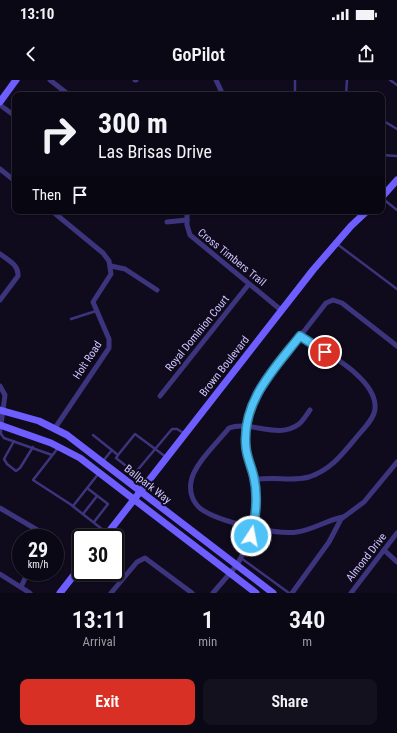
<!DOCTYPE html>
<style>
:root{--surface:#0b0815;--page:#14111e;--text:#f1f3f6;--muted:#9a9aa0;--line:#2b2934;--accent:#d93025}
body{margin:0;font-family:"Roboto Condensed",sans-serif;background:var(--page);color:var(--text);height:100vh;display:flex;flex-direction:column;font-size:15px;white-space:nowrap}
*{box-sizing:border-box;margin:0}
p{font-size:13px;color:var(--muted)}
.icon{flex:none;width:22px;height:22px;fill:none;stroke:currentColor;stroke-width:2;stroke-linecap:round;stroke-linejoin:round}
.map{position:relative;height:513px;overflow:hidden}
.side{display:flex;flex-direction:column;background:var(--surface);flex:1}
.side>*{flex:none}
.banner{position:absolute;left:12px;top:12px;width:373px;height:122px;border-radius:8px;box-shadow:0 1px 3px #0004,0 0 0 1px var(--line);background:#0b0815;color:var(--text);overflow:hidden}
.speed{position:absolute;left:12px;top:449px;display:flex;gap:8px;font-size:20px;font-weight:700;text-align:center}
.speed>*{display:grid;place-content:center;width:52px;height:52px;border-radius:50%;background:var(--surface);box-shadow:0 1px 3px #0004,0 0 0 1px var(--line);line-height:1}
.speed small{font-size:10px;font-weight:400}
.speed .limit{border:2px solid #111;border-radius:6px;background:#fff;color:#111}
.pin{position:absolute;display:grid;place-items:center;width:34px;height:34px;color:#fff;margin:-17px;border:2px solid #fff;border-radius:50%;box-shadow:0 1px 4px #0007}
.me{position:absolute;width:44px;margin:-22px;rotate:11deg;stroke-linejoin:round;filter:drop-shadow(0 0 3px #0008)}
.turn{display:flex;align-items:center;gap:14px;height:84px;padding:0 20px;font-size:18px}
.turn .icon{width:52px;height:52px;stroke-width:2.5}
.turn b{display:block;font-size:28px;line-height:34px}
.then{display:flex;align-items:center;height:38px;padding:0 20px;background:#0003;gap:8px;font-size:15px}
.eta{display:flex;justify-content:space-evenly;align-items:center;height:68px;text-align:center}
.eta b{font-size:24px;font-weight:600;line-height:28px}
.button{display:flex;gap:8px;margin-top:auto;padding:8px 20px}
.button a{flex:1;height:46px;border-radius:8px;background:var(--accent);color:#fff;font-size:16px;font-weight:600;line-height:46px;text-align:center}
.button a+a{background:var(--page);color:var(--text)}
.status{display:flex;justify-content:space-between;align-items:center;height:28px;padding:0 20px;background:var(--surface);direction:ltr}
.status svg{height:11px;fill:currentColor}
header{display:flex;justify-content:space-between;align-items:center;height:52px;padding:0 20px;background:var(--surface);font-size:18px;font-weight:600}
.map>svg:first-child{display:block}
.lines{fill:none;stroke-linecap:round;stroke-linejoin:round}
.lane{stroke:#3c347d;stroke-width:2.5}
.street{stroke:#3c347d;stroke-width:5}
.secondary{stroke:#6e5dff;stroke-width:7}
.route-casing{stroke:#337fa1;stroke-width:10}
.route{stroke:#4fc3f7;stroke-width:7}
.labels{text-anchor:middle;stroke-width:4;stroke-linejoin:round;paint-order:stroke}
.street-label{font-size:11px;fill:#d1c6ff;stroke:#0f0a1c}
</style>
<div class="status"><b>13:10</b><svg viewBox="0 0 49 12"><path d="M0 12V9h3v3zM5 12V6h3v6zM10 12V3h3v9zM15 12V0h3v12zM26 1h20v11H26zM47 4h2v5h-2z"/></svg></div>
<header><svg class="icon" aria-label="back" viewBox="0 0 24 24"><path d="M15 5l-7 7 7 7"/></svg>GoPilot<svg class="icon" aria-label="share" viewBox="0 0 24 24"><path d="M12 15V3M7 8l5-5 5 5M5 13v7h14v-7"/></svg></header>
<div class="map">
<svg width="397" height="513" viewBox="0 0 397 513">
<rect width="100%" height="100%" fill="#0f0a1c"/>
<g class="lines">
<g class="lane">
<path d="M 390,0 L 397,5"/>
<path d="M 295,15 L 295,0"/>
<path d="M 346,15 L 347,0"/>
<path d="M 382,40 L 397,49"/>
<path d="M 382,75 L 397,76"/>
<path d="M 382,118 L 397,130"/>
<path d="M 337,164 L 397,209"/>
<path d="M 71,239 L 96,231"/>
<path d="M 1,347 L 1,354 L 4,358 L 52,375"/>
<path d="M 93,355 L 118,375 L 135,354 L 166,377"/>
<path d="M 14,361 L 4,379 L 7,384 L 16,391 L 20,388 L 33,367"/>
<path d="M 58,368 L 33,400 L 70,424 L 107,453"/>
<path d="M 118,375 L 116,378 L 135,393 L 172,349 L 177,349 L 185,354"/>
<path d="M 103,381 L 112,370"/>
<path d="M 87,408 L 108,424 L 94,442"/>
<path d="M 73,426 L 99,393"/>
<path d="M 83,434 L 97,416"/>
<path d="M 241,478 L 289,513"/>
</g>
<g class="street">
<path d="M 50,0 L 69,15"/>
<path d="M 135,0 L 136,0"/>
<path d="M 216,0 L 223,15"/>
<path d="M 0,25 L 15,36"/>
<path d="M 0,89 L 15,101"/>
<path d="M 52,131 L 103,173 L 109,181 L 111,194 L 93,222 L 109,259 L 109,268 L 55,348"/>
<path d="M 187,131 L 187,145 L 190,155 L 281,230"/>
<path d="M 167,142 L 187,140"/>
<path d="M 0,174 C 8,180 19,185 18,196 L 0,220"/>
<path d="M 111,186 L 125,189 L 157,210"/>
<path d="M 0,306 L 5,315 L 1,345"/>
<path d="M 160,316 L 249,204"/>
<path d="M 310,330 C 307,334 303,341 299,344 C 278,360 251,340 229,348 C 218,362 193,385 191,402 C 189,412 193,423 201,429 C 219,442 276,455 297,452 C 313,450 327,440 343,437"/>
<path d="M 255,400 C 274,396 291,402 309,397 C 330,390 341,376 355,359 C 361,351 374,340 375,329 C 378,298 323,271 300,256"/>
<path d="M 0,428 L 51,458"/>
<path d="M 384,470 L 397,482"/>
<path d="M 0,494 L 30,513"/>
<path d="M 21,507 L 28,492"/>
<path d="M 111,513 L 137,482 L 145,478 L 192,513"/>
<path d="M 213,513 L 237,485 L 248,464 L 253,447 L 256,424 L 255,400 L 246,369 L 247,345 L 250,328 L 259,309 L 326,223 L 333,220 L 342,223 L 397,266"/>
<path d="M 292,513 L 329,462 L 341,439 L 364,422 L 397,382"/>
<path d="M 351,513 L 397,453"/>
</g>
<g class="secondary">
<path d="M 0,22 L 16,0"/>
<path d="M 382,117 L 397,100"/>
<path d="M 0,330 L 39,341 L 67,355 L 273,513"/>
<path d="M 0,345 L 51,363 L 80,378 L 256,513"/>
<path d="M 104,458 L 313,190 L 351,146 L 367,131"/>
<path d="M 60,513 L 81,486"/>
</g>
</g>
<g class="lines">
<g class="route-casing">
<path id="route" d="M 251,456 C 256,439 258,415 254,398 C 252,388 247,378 246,368 C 241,322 274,289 300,256 L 325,272"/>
</g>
<use href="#route" class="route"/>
</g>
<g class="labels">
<g class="street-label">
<text transform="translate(232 177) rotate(39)" y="4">Cross Timbers Trail</text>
<text transform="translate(197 253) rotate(-51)" y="4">Royal Dominion Court</text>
<text transform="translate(87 280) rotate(-57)" y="4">Holt Road</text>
<text transform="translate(224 286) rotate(-52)" y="4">Brown Boulevard</text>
<text transform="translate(148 404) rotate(38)" y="4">Ballpark Way</text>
<text transform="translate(366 477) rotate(-52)" y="4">Almond Drive</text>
</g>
</g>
</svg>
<div class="speed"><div>29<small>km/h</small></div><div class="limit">30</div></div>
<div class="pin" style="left:325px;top:272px;background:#d93025"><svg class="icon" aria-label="arrive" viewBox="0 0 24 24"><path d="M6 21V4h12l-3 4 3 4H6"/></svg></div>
<svg class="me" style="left:251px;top:456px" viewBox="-20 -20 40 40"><circle r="17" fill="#4fc3f7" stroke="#fff" stroke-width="3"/><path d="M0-11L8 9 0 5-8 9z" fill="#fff"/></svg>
<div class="banner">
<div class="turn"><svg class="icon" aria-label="right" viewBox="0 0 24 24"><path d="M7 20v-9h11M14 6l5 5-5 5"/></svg><div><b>300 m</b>Las Brisas Drive</div></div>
<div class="then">Then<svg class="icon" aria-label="arrive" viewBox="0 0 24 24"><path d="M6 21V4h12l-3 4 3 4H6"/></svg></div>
</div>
</div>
<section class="side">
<div class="eta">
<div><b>13:11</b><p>Arrival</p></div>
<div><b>1</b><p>min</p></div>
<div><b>340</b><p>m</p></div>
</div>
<div class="button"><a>Exit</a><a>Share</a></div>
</section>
